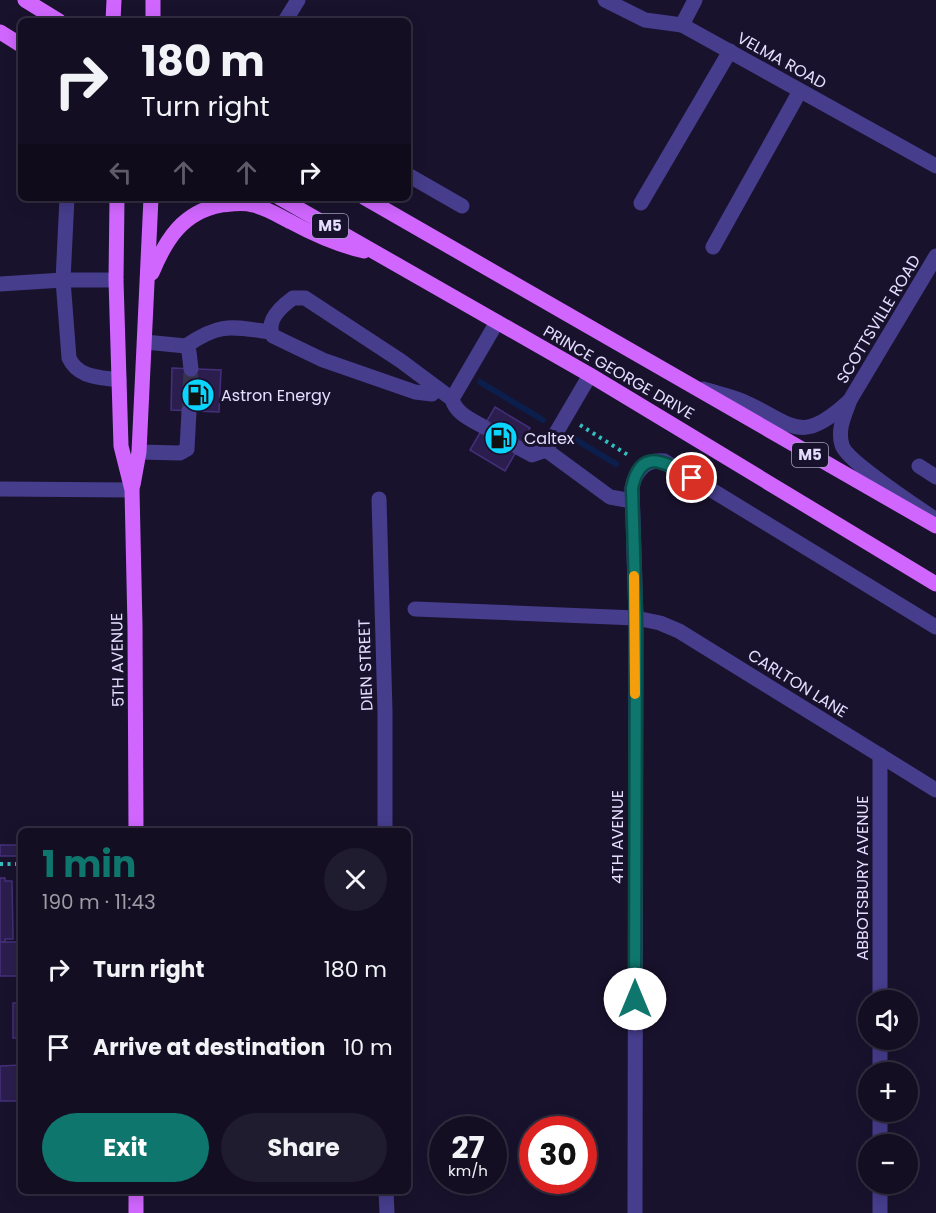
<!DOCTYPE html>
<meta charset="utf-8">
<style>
:root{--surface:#130e22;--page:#201c2f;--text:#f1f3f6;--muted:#9d9ca5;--line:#322e40;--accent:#0f766e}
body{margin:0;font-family:Poppins,sans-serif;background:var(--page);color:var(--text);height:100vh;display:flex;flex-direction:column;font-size:22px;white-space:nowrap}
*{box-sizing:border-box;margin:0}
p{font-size:20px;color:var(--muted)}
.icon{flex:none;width:33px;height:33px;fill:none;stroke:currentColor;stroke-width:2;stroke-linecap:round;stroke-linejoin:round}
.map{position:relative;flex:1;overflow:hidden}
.side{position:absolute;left:18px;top:828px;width:393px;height:366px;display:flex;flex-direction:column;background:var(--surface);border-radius:9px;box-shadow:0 3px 15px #0003,0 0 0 2px var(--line)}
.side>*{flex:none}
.guide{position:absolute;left:18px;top:18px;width:393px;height:183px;border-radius:9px;box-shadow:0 3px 15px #0003,0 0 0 2px var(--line);background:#130e22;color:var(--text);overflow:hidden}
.tools{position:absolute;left:858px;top:990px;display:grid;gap:12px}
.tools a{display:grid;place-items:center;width:60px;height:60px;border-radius:50%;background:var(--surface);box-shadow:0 3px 15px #0003,0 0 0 2px var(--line);font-size:30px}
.speed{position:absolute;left:429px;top:1116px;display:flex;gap:12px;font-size:30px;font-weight:700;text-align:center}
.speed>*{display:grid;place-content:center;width:78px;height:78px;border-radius:50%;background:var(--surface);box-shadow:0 3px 15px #0003,0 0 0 2px var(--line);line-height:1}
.speed small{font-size:15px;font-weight:400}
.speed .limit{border:9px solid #d22;background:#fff;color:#111}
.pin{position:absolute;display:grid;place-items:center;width:51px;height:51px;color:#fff;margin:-26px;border:3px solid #fff;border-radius:50%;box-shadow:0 2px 6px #0007}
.me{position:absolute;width:66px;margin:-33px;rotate:0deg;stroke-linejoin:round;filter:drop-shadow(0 0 4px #0008)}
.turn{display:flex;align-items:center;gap:21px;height:126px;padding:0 24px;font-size:27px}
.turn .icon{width:78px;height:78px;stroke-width:2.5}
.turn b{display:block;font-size:42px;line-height:51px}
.lanes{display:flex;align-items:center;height:57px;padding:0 24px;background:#0003;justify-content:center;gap:30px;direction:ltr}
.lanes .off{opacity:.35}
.round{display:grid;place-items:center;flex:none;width:63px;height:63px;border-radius:32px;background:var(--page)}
.overview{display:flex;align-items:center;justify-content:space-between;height:102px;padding:0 24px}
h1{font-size:36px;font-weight:700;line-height:45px;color:var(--accent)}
.cta{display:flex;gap:12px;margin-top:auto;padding:12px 24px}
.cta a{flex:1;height:69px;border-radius:36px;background:var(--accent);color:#fff;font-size:24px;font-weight:700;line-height:69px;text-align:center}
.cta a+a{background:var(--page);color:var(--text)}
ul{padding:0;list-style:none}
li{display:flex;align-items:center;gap:18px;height:78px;padding:0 24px}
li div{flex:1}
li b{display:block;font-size:22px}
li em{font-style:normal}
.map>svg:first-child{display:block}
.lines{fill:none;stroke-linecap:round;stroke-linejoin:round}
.stream{stroke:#0c1e4c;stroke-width:6}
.building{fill:#2b1e4e;stroke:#44307a;stroke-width:1.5}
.minor-tunnel{stroke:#37314c;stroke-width:15;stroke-dasharray:15 8;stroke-linecap:butt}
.path{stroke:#32bebf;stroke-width:4;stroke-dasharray:3 4.5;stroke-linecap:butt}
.minor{stroke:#463d8c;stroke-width:15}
.major{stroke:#d066fe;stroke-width:15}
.route-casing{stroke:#0a4d48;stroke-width:15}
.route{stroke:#0f766e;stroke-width:10}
.slow{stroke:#f59e0b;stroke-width:10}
.labels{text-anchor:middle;stroke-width:6;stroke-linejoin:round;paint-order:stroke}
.shield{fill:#19122d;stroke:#a7a1c0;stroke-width:1.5}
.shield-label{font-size:15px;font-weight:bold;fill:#e4deff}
.street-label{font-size:16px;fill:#e4deff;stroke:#19122d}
.poi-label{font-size:16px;fill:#e4deff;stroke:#19122d;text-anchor:start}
</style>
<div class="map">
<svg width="936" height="1213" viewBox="0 0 936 1213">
<rect width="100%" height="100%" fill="#19122d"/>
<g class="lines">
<g class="stream">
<path d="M 480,382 L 543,420"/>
<path d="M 570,436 L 616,464"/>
</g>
</g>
<g class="building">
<path d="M 172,368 L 221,370 L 219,412 L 171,410 Z"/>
<path d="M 495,407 L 530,428 L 505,471 L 470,450 Z"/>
<rect x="0" y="845" width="21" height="11"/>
<path d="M 0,878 L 5,878 L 5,881 L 12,881 L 13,939 L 5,939 L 5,942 L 0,942 Z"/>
<rect x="0" y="942" width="21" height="34"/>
<rect x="13" y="1003" width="8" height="35"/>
<path d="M 21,1065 L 21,1101 L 0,1101 L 0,1066 Z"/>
</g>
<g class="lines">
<g class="minor-tunnel">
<path d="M 189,411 L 191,369"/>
<path d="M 484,427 L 519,448"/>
</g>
<g class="path">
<path d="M 580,425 L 628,455"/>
<path d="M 0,864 L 21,864"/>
</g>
<g class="minor">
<path d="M 605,0 L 645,20 L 682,25 L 936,166"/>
<path d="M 285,21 L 298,0"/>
<path d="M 682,25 L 695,0"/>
<path d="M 408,175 L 462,206"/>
<path d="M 67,198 L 63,280 L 69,358 C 78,378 100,377 119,380"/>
<path d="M 641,203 L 730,51"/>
<path d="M 713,247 L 800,91"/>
<path d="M 0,284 L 63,280 L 116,280"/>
<path d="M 145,342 L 186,346 L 189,352 L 191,369"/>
<path d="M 186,346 C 220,322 232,327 271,332"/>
<path d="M 437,388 L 432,394 L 415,392 L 323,360 L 273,336 C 265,321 282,306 293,298 L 305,298 L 401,361 L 452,399"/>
<path d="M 703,389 C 716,393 730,396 742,401 C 793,423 799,447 848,402"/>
<path d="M 484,427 C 472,420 456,414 452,399 L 497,322"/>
<path d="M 519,448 L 532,455 L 546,450 L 590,375"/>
<path d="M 546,450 L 610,497 L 632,501"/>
<path d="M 139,452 L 180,453 L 187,449 L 189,411"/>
<path d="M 919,466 L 936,477"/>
<path d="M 0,489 L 132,490"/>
<path d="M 379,499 L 385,711 L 385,831"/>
<path d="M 936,520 C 918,507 846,461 842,445 C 837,429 845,414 850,400 L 936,256"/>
<path d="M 415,609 L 636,618 L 660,623 L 679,631 L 936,790"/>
<path d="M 880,755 L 880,1000"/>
<path d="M 880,1040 L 880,1072"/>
<path d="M 880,1112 L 880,1144"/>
<path d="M 880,1184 L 880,1213"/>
<path d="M 386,1191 L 387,1213"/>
<path d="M 635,1213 L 636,618 L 632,488 C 635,471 646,459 664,461 L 936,627"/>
</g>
<g class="major">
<path d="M 25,0 L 59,21"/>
<path d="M 113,21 L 114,0"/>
<path d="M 153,21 L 153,0"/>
<path d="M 0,32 L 21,45"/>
<path d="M 117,198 L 116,280 L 121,446 L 132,490 L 135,626 L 136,831"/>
<path d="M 280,198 L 590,375 L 936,584"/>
<path d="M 365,198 L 936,526"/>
<path d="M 152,273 C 166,239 183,212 221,205 C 232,204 243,202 253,205 C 267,208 279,216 291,222 C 315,235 337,245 364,251"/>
<path d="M 133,485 L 139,452 L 151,198"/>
<path d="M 136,1213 L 136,1191"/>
</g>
</g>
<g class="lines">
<g class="route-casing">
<path id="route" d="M 635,999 L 636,618 L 632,488 C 641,445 667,463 692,478"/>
</g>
<use href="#route" class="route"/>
<path class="slow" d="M 634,576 L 635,694"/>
</g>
<defs>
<g id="fuel-disc" transform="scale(1.725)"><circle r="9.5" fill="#0bd4fe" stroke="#19122d"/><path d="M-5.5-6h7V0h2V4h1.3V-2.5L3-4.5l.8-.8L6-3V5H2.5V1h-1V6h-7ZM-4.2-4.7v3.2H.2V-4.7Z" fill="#111"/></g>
</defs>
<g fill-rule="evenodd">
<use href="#fuel-disc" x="198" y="395"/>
<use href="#fuel-disc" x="501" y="438"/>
</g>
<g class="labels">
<g class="shield">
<rect x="312" y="214" width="36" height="24" rx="4.5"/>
<rect x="792" y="443" width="36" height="24" rx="4.5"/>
</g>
<g class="shield-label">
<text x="330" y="231">M5</text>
<text x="810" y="460">M5</text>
</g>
<g class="street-label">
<text transform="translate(782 60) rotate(29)" y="6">VELMA ROAD</text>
<text transform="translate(878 319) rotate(-59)" y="6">SCOTTSVILLE ROAD</text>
<text transform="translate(619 372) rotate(30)" y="6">PRINCE GEORGE DRIVE</text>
<text transform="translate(117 660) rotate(-91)" y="6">5TH AVENUE</text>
<text transform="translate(365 665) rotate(-92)" y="6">DIEN STREET</text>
<text transform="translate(798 683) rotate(32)" y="6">CARLTON LANE</text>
<text transform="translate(617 837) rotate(-90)" y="6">4TH AVENUE</text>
<text transform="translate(862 878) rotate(-90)" y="6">ABBOTSBURY AVENUE</text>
</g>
<g class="poi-label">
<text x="221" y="401">Astron Energy</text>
<text x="524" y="444">Caltex</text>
</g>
</g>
</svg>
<div class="tools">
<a><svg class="icon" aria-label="sound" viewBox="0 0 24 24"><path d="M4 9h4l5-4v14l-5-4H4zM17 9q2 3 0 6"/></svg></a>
<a>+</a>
<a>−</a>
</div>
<div class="speed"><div>27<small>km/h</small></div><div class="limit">30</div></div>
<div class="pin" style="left:692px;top:478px;background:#d93025"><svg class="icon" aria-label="arrive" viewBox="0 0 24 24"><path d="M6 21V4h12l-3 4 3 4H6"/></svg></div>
<svg class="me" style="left:635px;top:999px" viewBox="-20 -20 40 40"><circle r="19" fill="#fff"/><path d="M0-13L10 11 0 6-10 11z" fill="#0f766e"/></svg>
<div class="guide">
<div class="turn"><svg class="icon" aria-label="right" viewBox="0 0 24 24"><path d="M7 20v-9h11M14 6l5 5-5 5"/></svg><div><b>180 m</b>Turn right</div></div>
<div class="lanes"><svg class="icon off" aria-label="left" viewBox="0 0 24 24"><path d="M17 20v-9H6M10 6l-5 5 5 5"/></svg><svg class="icon off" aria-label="ahead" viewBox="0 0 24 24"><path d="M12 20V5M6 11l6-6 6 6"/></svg><svg class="icon off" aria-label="ahead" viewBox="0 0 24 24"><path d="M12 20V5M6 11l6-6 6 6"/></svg><svg class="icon" aria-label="right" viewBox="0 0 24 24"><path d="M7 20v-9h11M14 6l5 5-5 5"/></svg></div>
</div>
<section class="side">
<div class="overview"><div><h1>1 min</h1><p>190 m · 11:43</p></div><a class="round"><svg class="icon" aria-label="close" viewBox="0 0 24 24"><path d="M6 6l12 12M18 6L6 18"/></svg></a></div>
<ul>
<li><svg class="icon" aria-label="right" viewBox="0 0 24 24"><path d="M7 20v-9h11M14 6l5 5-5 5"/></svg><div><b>Turn right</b></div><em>180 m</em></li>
<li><svg class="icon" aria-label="arrive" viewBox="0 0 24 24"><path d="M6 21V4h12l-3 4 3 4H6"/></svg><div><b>Arrive at destination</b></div><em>10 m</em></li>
</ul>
<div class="cta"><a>Exit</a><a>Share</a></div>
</section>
</div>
